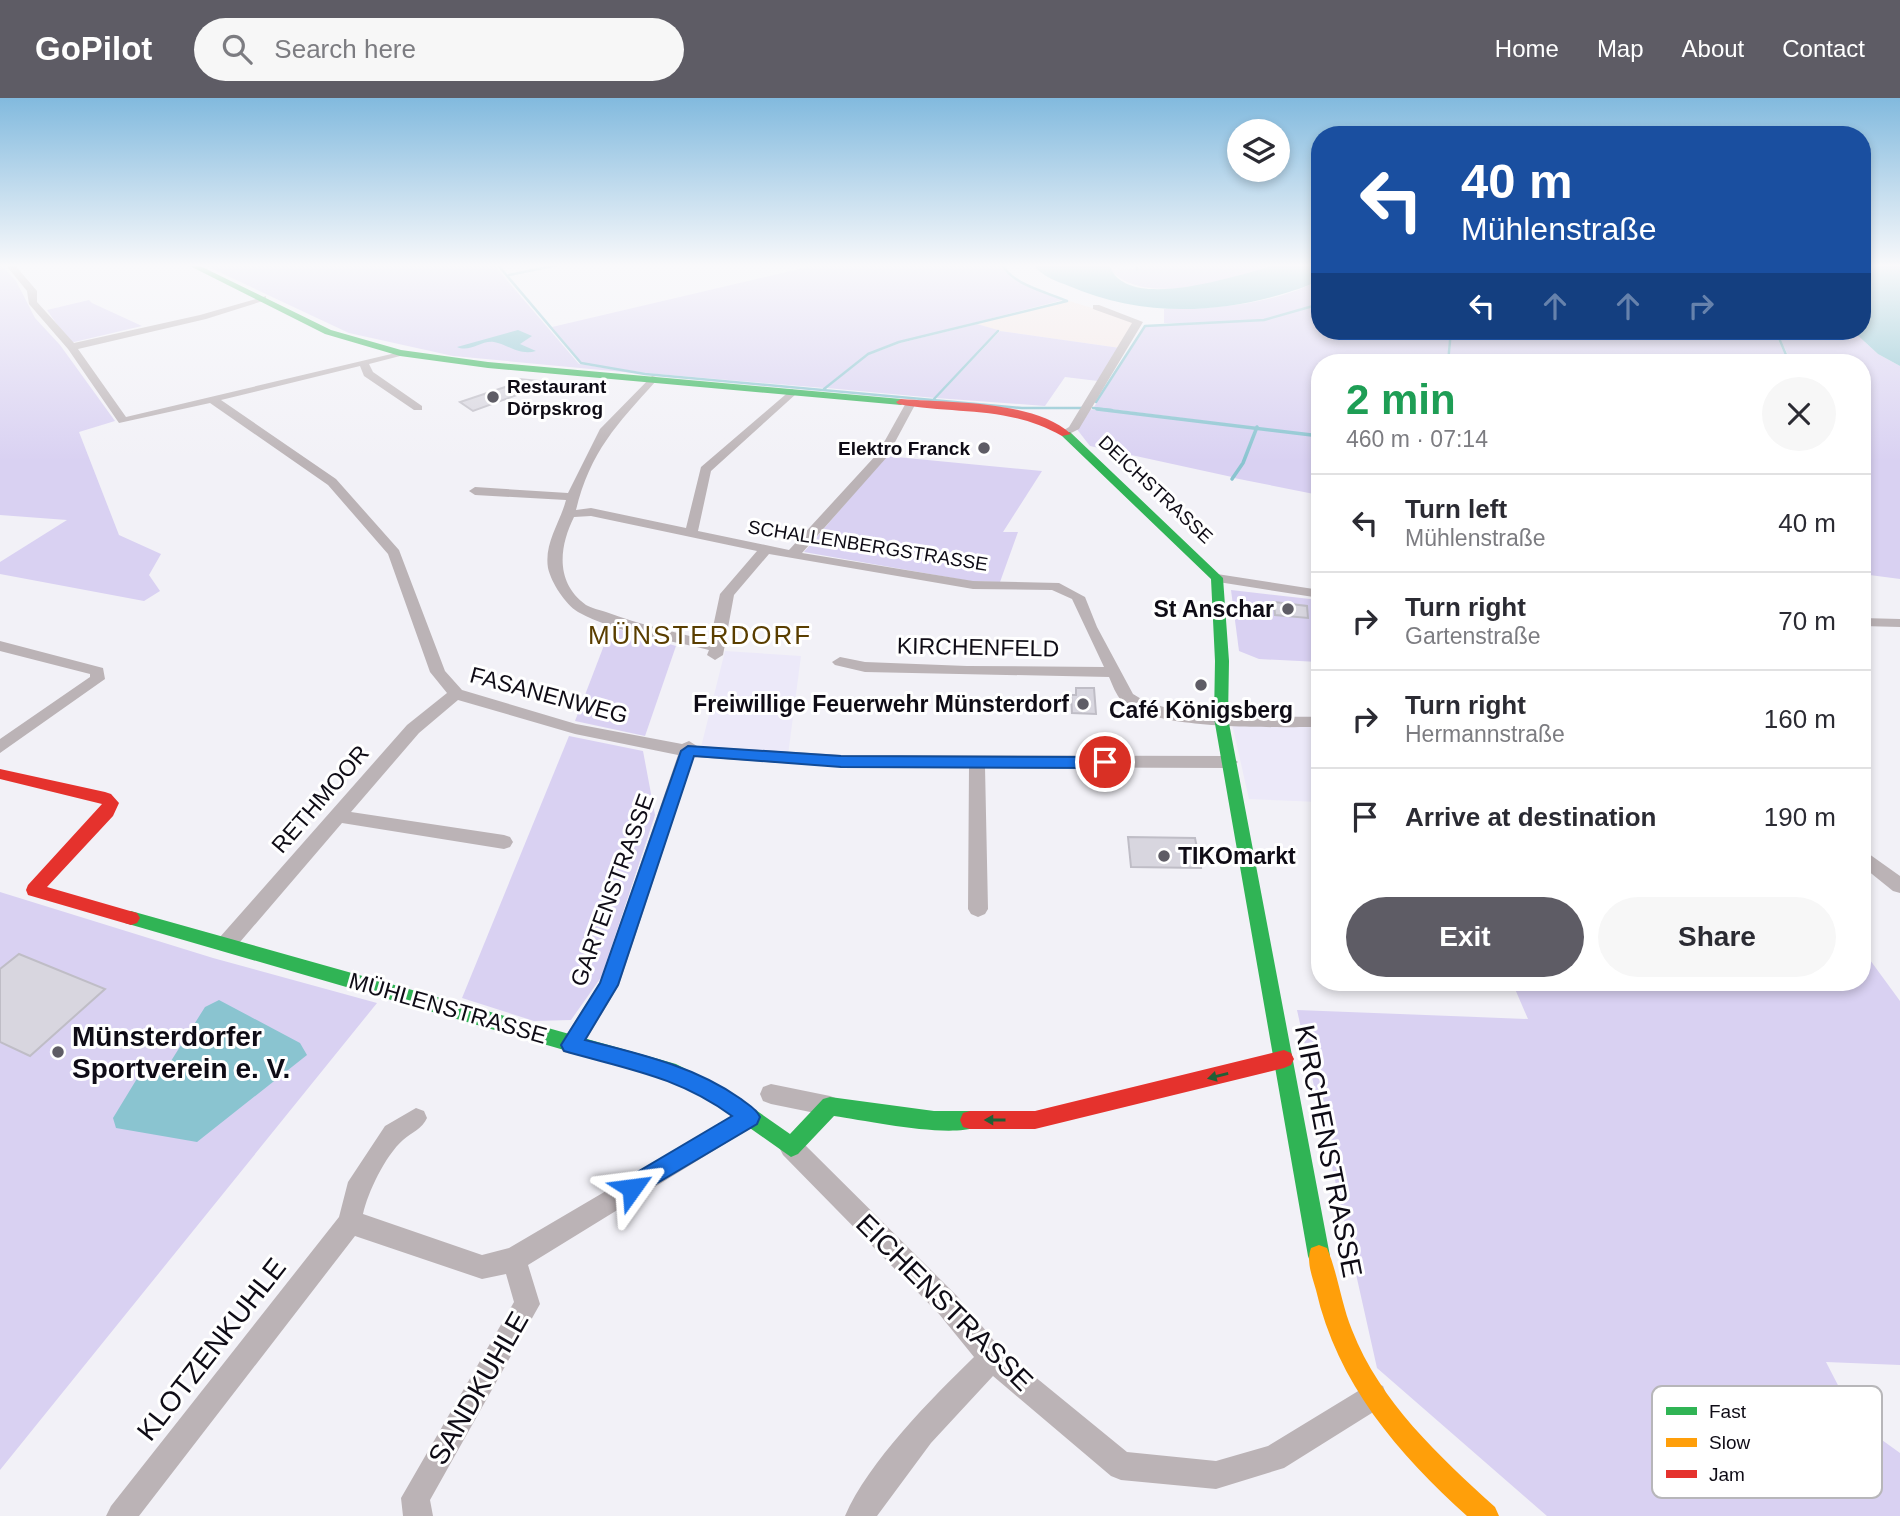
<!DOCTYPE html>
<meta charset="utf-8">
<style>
:root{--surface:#fff;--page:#f7f7f7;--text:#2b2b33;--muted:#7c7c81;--line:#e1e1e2;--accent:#5e5c65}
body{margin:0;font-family:Helvetica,sans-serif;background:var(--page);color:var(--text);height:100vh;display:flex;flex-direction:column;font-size:26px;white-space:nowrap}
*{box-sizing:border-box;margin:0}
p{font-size:23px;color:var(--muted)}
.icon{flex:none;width:38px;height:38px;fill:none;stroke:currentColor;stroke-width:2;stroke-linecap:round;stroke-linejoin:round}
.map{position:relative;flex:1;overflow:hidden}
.sheet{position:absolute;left:1311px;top:256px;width:560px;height:637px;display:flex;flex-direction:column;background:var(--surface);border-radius:28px;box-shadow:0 4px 10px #0003}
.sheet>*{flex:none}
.top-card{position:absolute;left:1311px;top:28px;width:560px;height:214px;border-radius:28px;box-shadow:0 4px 10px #0003;background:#1a4fa0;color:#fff;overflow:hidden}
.fabs{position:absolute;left:1227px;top:21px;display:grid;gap:14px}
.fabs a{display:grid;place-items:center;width:63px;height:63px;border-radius:50%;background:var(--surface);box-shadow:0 4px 10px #0003;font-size:35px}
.pin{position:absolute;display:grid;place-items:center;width:60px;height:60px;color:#fff;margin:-30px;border:4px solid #fff;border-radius:50%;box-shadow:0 2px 7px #0007}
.me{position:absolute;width:77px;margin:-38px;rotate:59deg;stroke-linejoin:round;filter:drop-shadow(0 0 5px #0008)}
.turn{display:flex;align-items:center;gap:24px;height:147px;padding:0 35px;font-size:32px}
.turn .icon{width:91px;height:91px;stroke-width:2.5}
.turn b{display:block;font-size:49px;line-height:60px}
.lanes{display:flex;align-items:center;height:66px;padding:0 35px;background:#0003;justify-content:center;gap:35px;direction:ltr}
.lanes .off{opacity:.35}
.round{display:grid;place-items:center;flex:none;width:74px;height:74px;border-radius:37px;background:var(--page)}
.overview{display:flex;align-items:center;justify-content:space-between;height:119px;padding:0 35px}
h1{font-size:42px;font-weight:700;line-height:52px;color:#1e9e55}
.cta{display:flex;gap:14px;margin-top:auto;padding:14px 35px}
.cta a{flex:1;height:80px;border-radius:42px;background:var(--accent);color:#fff;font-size:28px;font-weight:700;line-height:80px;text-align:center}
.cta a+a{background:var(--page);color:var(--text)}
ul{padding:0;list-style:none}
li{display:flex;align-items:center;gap:21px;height:98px;padding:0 35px;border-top:2px solid var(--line)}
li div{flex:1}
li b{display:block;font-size:26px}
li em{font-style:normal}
header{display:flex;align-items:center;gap:42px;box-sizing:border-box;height:98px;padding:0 35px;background:var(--accent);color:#fff}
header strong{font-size:33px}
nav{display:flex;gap:38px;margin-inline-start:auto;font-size:24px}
.search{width:490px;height:63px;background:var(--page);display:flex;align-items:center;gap:18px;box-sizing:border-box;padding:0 24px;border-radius:38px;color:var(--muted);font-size:26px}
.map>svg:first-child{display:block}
.built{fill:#ece9f9}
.industrial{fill:#f6e8e5}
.green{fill:#d9d1f2}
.water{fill:#8ac4d0}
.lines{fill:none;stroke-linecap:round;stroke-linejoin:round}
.stream-far1{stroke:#8ac4d0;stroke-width:2.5}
.stream{stroke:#8ac4d0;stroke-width:3.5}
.building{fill:#d8d6df;stroke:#bfbdc6;stroke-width:2}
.street{fill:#bbb3b6;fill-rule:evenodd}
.fast{fill:#30b455;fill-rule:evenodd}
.slow{fill:#ff9f0a;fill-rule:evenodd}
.jam{fill:#e5322d;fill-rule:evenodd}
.oneway{fill:#206036}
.route{fill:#1a73e8;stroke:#114b97;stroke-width:2}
.poi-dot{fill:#5e5c65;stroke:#fff;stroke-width:2.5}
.labels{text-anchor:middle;stroke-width:6;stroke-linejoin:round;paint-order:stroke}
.far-poi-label{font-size:19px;font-weight:bold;fill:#0f0c16;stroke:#fff;text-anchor:start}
.far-street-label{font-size:19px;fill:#0f0c16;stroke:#fff}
.poi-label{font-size:23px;font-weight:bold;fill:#0f0c16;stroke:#fff;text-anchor:end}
.street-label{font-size:23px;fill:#0f0c16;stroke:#fff}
.quarter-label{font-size:26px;letter-spacing:2px;fill:#5a3e00;stroke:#fff}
.near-poi-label{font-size:28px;font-weight:bold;fill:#0f0c16;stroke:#fff;text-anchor:start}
.near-street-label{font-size:28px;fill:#0f0c16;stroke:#fff}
.key{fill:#fff;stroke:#b7b6b9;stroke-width:2}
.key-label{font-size:19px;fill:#0f0c16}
</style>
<header>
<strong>GoPilot</strong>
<div class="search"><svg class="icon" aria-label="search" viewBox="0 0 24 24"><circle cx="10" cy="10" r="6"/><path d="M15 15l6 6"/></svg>Search here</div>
<nav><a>Home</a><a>Map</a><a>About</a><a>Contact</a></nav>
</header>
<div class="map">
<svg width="1900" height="1418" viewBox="0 0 1900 1418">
<rect width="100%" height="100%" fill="#f2f1f7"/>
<g class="built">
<path d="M 725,553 L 801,558 L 788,657 L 700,653 Z"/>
<path d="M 1232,626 L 1319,629 L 1319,704 L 1249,701 Z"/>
</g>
<path class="industrial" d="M 1069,203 L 1135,223 L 1120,250 L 1000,233 L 977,226 Z"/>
<g class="green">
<path d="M 0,166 L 16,183 L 35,220 L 60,247 L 115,323 L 79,334 L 119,437 L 161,456 L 149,477 L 160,493 L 144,503 L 0,476 L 0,464 L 67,422 L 0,417 Z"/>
<path d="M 202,166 L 493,166 L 579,266 L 644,276 L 453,258 L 349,235 Z"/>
<path d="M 820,166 L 1000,166 L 1012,180 L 1063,202 L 899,244 L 866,256 L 824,290 L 646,275 L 582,265 L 552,229 Z"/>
<path d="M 1138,166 L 1282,166 C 1241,179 1144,211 1111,172 L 1138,171 Z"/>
<path d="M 1319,182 L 1320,233 L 1450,233 L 1447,264 L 1320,264 L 1319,337 L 1094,309 L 1146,228 L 1192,226 L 1164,225 L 1164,211 C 1211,212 1277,206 1319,182 Z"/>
<path d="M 89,202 L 92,205 L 142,228 L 70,245 L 47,212 Z"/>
<path d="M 977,226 L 998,232 L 935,300 L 827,290 L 868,257 L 900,245 Z"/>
<path d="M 1000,233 L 1120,250 L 1098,283 L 1065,279 L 1045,308 L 936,300 Z"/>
<path d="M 1452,233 L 1774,233 L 1788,264 L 1449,264 Z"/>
<path d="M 1777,233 L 1853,233 L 1878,256 L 1900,268 L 1900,481 L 1862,476 L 1862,264 L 1791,264 Z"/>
<path d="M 1087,311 L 1255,330 L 1242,365 L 1232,379 L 1090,348 L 1076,330 Z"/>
<path d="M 1258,330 L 1319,339 L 1319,397 L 1234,380 L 1244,365 Z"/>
<path d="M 886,358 L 1042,373 L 1003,434 L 1018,434 L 1000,484 L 970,483 L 804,454 Z"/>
<path d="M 1231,492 L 1319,502 L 1319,564 L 1259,561 L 1239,553 Z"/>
<path d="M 611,529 L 676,548 L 645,638 L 575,623 Z"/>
<path d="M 569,638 L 643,653 L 655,717 L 602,878 L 571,922 L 534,923 L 462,900 Z"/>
<path d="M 0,794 L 213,860 L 377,905 L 0,1372 Z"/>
<path d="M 1862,851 L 1900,903 L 1900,1267 L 1826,1264 L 1857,1324 L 1900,1355 L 1900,1418 L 1547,1418 L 1377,1270 L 1297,912 L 1528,921 L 1512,884 L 1862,884 Z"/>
</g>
<g class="water">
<path d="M 1033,166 L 1109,166 C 1125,219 1247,173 1281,166 C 1293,164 1307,166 1319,166 L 1319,182 C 1307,189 1292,193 1279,197 C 1209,217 1136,217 1069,188 C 1056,183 1041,178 1033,166 Z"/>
<path d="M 1880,166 L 1900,166 L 1900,268 L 1878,256 L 1853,233 L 1862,233 L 1862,179 Z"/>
<path d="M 518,232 L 532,238 L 520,246 L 536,253 C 519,258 507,246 494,244 C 481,242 470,255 457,249 Z"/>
<path d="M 219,902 L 300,945 L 307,957 L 197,1044 L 116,1030 L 113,1020 L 138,979 L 146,970 L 171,963 L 205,909 Z"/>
</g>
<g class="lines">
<g class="stream-far1">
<path d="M 497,166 L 581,265 L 645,276 L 1022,310 L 1082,310"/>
<path d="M 1136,166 L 1137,171"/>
<path d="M 509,177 L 562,166"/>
<path d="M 1776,233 L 1789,264"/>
<path d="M 1448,264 L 1451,233"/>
<path d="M 824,291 L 868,256 L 899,244 L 1067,203 C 1047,194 1012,187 1002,166"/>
<path d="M 934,301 L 998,233"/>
<path d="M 1096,304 L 1145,228 L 1264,222 L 1320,206"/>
<path d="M 1093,310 L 1112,312"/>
</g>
<g class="stream">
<path d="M 1097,311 L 1320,338"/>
<path d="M 1232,381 L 1243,365 L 1257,329"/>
</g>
</g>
<g class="building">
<path d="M 519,281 L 539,283 L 525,294 L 473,313 L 460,304 L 514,286 Z"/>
<path d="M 1274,504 L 1307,508 L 1308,520 L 1275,517 Z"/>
<path d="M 1076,590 L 1094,590 L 1096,616 L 1072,615 L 1071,597 L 1076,597 Z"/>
<path d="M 1128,739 L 1195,740 L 1201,770 L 1131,769 Z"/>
<path d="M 19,856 L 105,891 L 30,958 L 0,944 L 0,871 Z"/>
</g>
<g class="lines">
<g class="street">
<path d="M 5,166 L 14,166 L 37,193 L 37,204 L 74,245 L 200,217 L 266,198 L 266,202 L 206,221 L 78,251 L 126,319 L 404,253 L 404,257 L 369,266 L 373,274 L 422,308 L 422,312 L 414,312 L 364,278 L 360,268 L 221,302 L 336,381 L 399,452 L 445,573 L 462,592 L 576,626 L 682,646 L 689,643 L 697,648 L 841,657 L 1230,658 L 1238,664 L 1230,670 L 985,669 L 988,811 L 985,816 L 978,819 L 971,816 L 968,811 L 969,669 L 841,669 L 694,659 L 619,887 L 579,954 L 571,956 L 563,954 L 560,947 L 600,884 L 678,657 L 575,636 L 458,602 L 419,635 L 351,714 L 504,737 L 510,739 L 513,744 L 510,749 L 504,751 L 342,725 L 234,851 L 227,853 L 220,851 L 217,845 L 220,839 L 407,627 L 447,595 L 430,574 L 388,456 L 328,387 L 210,305 L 119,325 L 68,251 L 29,206 L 27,193 Z"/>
<path d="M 1093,207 L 1099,207 L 1143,224 L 1079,331 L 1065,338 L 1059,335 L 1069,329 L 1132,225 L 1093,211 Z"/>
<path d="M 652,278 L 656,279 L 656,283 C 617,326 590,354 576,412 L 591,410 L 686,430 L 701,369 L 792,291 L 797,294 L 796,296 L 711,373 L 698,433 L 789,452 L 878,355 L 907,303 L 915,303 L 916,305 L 887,359 L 802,455 L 973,483 L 1059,485 L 1085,499 L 1097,529 L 1133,596 C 1176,624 1268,618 1320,619 L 1320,629 C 1277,629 1151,633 1122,603 C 1116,597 1112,586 1109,579 L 865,574 L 835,567 L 832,564 L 840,559 L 865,564 L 967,568 L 1104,569 L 1072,501 L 1052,492 L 973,491 L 769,456 L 734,497 L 723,557 L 715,562 L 707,557 L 709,552 C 666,541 616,535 578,514 C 565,506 551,484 548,470 C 544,445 560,425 566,402 L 475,397 L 469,393 L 475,389 L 568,395 L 600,331 ZM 591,418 L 757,453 L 720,496 L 710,543 C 675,534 640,527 606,514 C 600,512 591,510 586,507 C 555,485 559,449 574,419 Z"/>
<path d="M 1217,476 L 1320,492 L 1320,500 L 1212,483 L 1212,477 Z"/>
<path d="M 1862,520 L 1900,521 L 1900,529 L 1862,528 Z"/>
<path d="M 0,543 L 103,570 L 105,581 L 0,655 L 0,641 L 90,579 L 90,576 L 0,553 Z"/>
<path d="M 1862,751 L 1900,778 L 1900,795 L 1893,793 L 1862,768 Z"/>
<path d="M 771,986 L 830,998 L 838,1001 L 841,1008 L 838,1015 L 830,1018 L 771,1006 L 763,1003 L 760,996 L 763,989 Z"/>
<path d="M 749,1009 L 757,1012 L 760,1019 L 757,1026 L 528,1167 L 540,1206 L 430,1402 L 433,1418 L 403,1418 L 401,1400 L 514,1204 L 506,1176 L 482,1181 L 355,1138 L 139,1418 L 106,1418 L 111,1408 L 339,1119 L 348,1084 L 385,1028 L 416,1010 L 424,1013 L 427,1020 C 422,1031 412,1034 403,1042 C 385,1058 368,1094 363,1116 L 482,1157 L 509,1150 Z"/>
<path d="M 791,1038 L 799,1041 L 957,1198 L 1001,1251 L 1127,1354 L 1216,1363 L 1268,1348 L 1373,1284 L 1383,1288 L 1387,1298 L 1383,1308 L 1284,1370 L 1216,1391 L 1121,1382 L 1111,1378 L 993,1278 L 931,1345 L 877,1418 L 845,1418 C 868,1364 932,1300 974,1259 L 939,1216 L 783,1057 L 779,1049 L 783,1041 Z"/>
</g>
<g class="fast">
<path d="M 186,166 L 196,166 L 331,232 L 401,252 L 488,264 L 901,301 L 906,304 L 901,307 L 488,270 L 400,258 L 325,236 Z"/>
<path d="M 1062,334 L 1070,334 L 1223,480 L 1229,563 L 1228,620 L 1330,1158 L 1327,1166 L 1319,1169 L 1311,1166 L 1308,1158 L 1214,620 L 1215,563 L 1211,481 L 1062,338 Z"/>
<path d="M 131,813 L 676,966 L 727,992 L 790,1036 L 823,1001 L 830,999 L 934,1013 L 970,1013 L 977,1015 L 980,1022 L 977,1029 C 947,1040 869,1023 834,1018 L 798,1056 L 791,1059 L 713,1004 L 671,983 L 125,825 L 122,820 L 125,815 Z"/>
</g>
<path class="slow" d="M 1319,1147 L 1327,1150 C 1338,1176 1341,1205 1352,1232 C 1380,1304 1439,1358 1495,1409 L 1499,1418 L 1467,1418 C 1398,1356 1337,1285 1316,1192 C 1312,1178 1306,1163 1311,1150 Z"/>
<g class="jam">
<path d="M 901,301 C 950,305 1033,302 1071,336 L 1062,338 C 1007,307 957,317 898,306 L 896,304 Z"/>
<path d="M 0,671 L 105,694 L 111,696 L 119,705 L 113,718 L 47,789 L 137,815 L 140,820 L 137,825 L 131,827 L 28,797 L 26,792 L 28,787 L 102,706 L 0,681 Z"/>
<path d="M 1284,952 L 1291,955 L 1294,961 L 1291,967 L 1284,970 L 1035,1031 L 970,1031 L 963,1029 L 960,1022 L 963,1015 L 970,1013 L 1035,1013 Z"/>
</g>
</g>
<defs><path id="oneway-solid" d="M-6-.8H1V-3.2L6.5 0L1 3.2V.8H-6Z" transform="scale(1.75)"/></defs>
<g class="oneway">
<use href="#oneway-solid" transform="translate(1218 978) rotate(166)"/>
<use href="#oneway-solid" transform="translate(995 1022) rotate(180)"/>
</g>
<linearGradient id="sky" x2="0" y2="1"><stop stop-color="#82bade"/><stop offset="0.46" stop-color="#f9f9fb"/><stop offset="1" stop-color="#f9f9fb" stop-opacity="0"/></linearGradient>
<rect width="1900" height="364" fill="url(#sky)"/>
<path class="route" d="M 688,648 L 841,658 L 1105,659 L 1113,664 L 1105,670 L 841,669 L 694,658 L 618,887 L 585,942 C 640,956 694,968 741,1001 C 748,1007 756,1010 760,1019 L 757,1026 L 632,1100 L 624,1097 L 621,1090 L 624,1082 L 732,1018 C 680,980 632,972 571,955 L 564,953 L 561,947 L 600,885 L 681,653 Z"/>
<g class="poi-dot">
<circle cx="493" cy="299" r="7"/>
<circle cx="984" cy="350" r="7"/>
<circle cx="1288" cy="511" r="7"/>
<circle cx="1201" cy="587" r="7"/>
<circle cx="1083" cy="606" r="7"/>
<circle cx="1164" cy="758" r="7"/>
<circle cx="58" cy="954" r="7"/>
</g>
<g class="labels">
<g class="far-poi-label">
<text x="507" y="295">Restaurant<tspan x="507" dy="22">Dörpskrog</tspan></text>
<text x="970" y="357" text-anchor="end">Elektro Franck</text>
</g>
<g class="far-street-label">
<text transform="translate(1156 391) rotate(43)" y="7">DEICHSTRASSE</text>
<text transform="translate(868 447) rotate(9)" y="7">SCHALLENBERGSTRASSE</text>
</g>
<g class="poi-label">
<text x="1274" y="519">St Anschar</text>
<text x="1069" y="614">Freiwillige Feuerwehr Münsterdorf</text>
<text x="1201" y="620" text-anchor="middle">Café Königsberg</text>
<text x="1178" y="766" text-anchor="start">TIKOmarkt</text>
</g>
<g class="street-label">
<text transform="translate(978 549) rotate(1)" y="8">KIRCHENFELD</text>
<text transform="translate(549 597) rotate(15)" y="8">FASANENWEG</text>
<text transform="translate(320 701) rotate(-49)" y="8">RETHMOOR</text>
<text transform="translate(612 792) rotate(-70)" y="8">GARTENSTRASSE</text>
<text transform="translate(448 910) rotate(16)" y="8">MÜHLENSTRASSE</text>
</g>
<g class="quarter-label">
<text x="700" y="546">MÜNSTERDORF</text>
</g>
<g class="near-poi-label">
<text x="72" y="948">Münsterdorfer<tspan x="72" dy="32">Sportverein e. V.</tspan></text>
</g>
<g class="near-street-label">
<text transform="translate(1329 1053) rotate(79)" y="10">KIRCHENSTRASSE</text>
<text transform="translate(945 1204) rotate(45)" y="10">EICHENSTRASSE</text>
<text transform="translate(211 1251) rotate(-52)" y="10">KLOTZENKUHLE</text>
<text transform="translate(478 1290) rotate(-60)" y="10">SANDKUHLE</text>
</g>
</g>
<rect x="1652" y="1288" width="230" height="112" rx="10" class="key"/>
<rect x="1666" y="1309" width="31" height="8" fill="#30b455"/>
<rect x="1666" y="1340" width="31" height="9" fill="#ff9f0a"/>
<rect x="1666" y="1372" width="31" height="8" fill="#e5322d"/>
<g class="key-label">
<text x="1709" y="1320">Fast</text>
<text x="1709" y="1351">Slow</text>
<text x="1709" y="1383">Jam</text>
</g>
</svg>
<div class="fabs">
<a><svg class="icon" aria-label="layers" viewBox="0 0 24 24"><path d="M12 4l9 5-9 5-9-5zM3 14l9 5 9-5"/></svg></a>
</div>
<div class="pin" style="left:1105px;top:664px;background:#d93025"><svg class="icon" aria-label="arrive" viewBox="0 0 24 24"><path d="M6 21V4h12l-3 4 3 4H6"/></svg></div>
<svg class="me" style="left:632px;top:1090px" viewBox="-20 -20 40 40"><path d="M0-17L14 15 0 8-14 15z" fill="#1a73e8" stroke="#fff" stroke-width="4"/></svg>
<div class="top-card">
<div class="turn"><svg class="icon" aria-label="left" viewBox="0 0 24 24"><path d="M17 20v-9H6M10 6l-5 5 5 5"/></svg><div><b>40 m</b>Mühlenstraße</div></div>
<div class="lanes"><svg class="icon" aria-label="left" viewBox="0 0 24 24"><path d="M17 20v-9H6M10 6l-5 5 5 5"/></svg><svg class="icon off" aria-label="ahead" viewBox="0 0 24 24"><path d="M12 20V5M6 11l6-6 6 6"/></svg><svg class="icon off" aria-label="ahead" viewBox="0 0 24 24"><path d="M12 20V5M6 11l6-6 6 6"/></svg><svg class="icon off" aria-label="right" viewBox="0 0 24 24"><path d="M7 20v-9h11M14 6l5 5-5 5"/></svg></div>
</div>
<section class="sheet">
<div class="overview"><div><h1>2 min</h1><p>460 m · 07:14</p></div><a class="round"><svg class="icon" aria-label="close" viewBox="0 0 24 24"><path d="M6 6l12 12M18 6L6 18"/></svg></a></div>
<ul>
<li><svg class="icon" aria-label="left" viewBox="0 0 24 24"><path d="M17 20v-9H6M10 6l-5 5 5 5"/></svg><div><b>Turn left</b><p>Mühlenstraße</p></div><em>40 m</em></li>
<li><svg class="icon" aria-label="right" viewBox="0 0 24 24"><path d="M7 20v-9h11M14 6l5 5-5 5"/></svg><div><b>Turn right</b><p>Gartenstraße</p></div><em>70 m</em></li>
<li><svg class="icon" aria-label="right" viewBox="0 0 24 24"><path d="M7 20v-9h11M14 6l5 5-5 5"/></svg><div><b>Turn right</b><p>Hermannstraße</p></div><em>160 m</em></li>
<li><svg class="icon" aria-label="arrive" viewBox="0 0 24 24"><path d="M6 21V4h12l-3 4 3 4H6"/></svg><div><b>Arrive at destination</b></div><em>190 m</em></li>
</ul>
<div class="cta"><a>Exit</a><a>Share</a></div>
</section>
</div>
